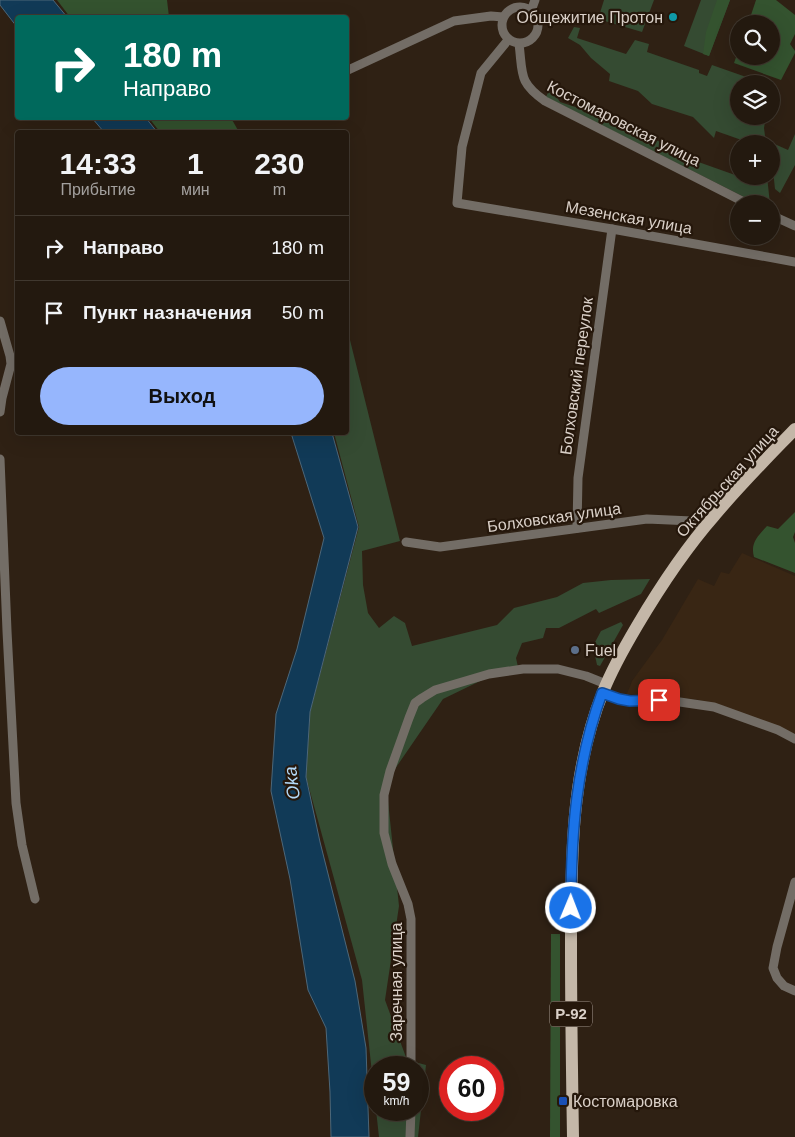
<!DOCTYPE html>
<html lang="ru">
<meta charset="utf-8">
<style>
:root{--surface:#23190f;--page:#2b2218;--text:#f1f3f6;--muted:#a3a09e;--line:#40382f;--accent:#96b6fd}
body{margin:0;font-family:Arial,sans-serif;background:var(--page);color:var(--text);height:100vh;display:flex;flex-direction:column;font-size:19px;white-space:nowrap}
*{box-sizing:border-box;margin:0}
p{font-size:16px;color:var(--muted)}
.icon{flex:none;width:28px;height:28px;fill:none;stroke:currentColor;stroke-width:2;stroke-linecap:round;stroke-linejoin:round}
.map{position:relative;flex:1;overflow:hidden}
.panel{position:absolute;left:15px;top:130px;width:334px;height:305px;display:flex;flex-direction:column;background:var(--surface);border-radius:5px;box-shadow:0 5px 20px #0002,0 0 0 1px var(--line)}
.panel>*{flex:none}
.banner{position:absolute;left:15px;top:15px;width:334px;height:105px;border-radius:5px;box-shadow:0 5px 20px #0002,0 0 0 1px var(--line);background:#00695c;color:#fff;overflow:hidden}
.tools{position:absolute;left:730px;top:15px;display:grid;gap:10px}
.tools a{display:grid;place-items:center;width:50px;height:50px;border-radius:50%;background:var(--surface);box-shadow:0 5px 20px #0002,0 0 0 1px var(--line);font-size:25px}
.speed{position:absolute;left:364px;top:1056px;display:flex;gap:10px;font-size:25px;font-weight:700;text-align:center}
.speed>*{display:grid;place-content:center;width:65px;height:65px;border-radius:50%;background:var(--surface);box-shadow:0 5px 20px #0002,0 0 0 1px var(--line);line-height:1}
.speed small{font-size:12px;font-weight:400}
.speed .limit{border:8px solid #d22;background:#fff;color:#111}
.pin{position:absolute;display:grid;place-items:center;width:42px;height:42px;color:#fff;margin:-21px;border-radius:10px;box-shadow:0 2px 8px #0006}
.me{position:absolute;width:55px;margin:-28px;rotate:1deg;stroke-linejoin:round;filter:drop-shadow(0 0 4px #0008)}
.turn{display:flex;align-items:center;gap:18px;height:105px;padding:0 25px;font-size:22px}
.turn .icon{width:65px;height:65px;stroke-width:2.5}
.turn b{display:block;font-size:35px;line-height:42px}
.eta{display:flex;justify-content:space-evenly;align-items:center;height:85px;text-align:center}
.eta b{font-size:30px;font-weight:600;line-height:35px}
.primary-button{display:flex;gap:10px;margin-top:auto;padding:10px 25px}
.primary-button a{flex:1;height:58px;border-radius:30px;background:var(--accent);color:#111;font-size:20px;font-weight:600;line-height:58px;text-align:center}
ul{padding:0;list-style:none}
li{display:flex;align-items:center;gap:15px;height:65px;padding:0 25px;border-top:1px solid var(--line)}
li div{flex:1}
li b{display:block;font-size:19px}
li em{font-style:normal}
.map>svg:first-child{display:block}
.built{fill:#392614}
.green{fill:#354b32}
.forest{fill:#34532f}
.water{fill:#113a57;stroke:#4d6779}
.lines{fill:none;stroke-linecap:round;stroke-linejoin:round}
.minor{stroke:#736d66;stroke-width:9}
.primary{stroke:#c4b7a8;stroke-width:12}
.route-casing{stroke:#114b97;stroke-width:12}
.route{stroke:#1a73e8;stroke-width:9}
.culture-dot{fill:#0f9aa8;stroke:#25170b;stroke-width:2}
.service-dot{fill:#5c6f8a;stroke:#25170b;stroke-width:2}
.transit-dot{fill:#1a4fb4;stroke:#25170b;stroke-width:2}
.labels{text-anchor:middle;stroke-width:4.5;stroke-linejoin:round;paint-order:stroke}
.shield{fill:#25170b;stroke:#a4988f;stroke-width:1}
.shield-label{font-size:15px;font-weight:bold;fill:#dad0c8}
.poi-label{font-size:16px;fill:#dad0c8;stroke:#25170b;text-anchor:start}
.street-label{font-size:16px;fill:#dad0c8;stroke:#25170b}
.water-label{font-size:18px;font-style:italic;fill:#b2d8f7;stroke:#25170b}
</style>
<div class="map">
<svg width="795" height="1137" viewBox="0 0 795 1137">
<rect width="100%" height="100%" fill="#2f2114"/>
<path class="built" d="M 742,553 L 795,576 L 795,735 L 718,704 L 694,699 L 627,694 L 632,681 L 662,640 L 698,579 L 714,586 L 721,572 L 729,574 Z"/>
<g class="green">
<path d="M 604,0 L 654,0 L 642,32 L 598,19 Z"/>
<path d="M 701,0 L 730,0 L 709,56 L 684,46 Z"/>
<path d="M 574,27 L 580,28 L 577,38 L 626,54 L 635,40 L 649,44 L 647,52 L 699,70 L 699,73 L 707,76 L 712,65 L 766,84 L 739,84 L 739,116 L 766,116 L 764,128 L 766,144 L 750,144 L 750,143 L 716,131 L 714,138 L 693,117 L 652,104 L 638,91 L 609,81 L 610,74 L 591,58 L 580,45 L 568,38 Z"/>
<path d="M 551,86 L 561,89 L 558,99 L 560,102 L 637,127 L 636,133 L 691,153 L 690,159 L 752,181 L 755,176 L 767,176 L 770,204 L 758,204 L 546,97 Z"/>
<path d="M 795,134 L 795,165 L 780,193 L 775,189 L 770,142 L 788,150 Z"/>
<path d="M 346,332 L 350,340 L 400,541 L 362,551 L 363,585 L 368,613 L 379,628 L 394,616 L 405,623 L 412,646 L 497,625 L 514,608 L 557,597 L 583,583 L 611,580 L 650,579 L 641,594 L 599,613 L 596,609 L 559,628 L 546,628 L 543,638 L 522,643 L 516,658 L 518,667 L 507,668 L 443,699 L 386,782 L 399,906 L 385,1000 L 407,1060 L 426,1065 L 418,1137 L 379,1137 L 376,1110 L 418,1110 L 418,1068 L 375,1068 L 375,1101 L 362,980 L 306,777 L 310,712 L 359,527 L 334,433 L 346,432 Z"/>
<path d="M 621,622 L 623,625 L 600,666 L 597,665 L 593,646 L 601,631 Z"/>
</g>
<g class="forest">
<path d="M 57,0 L 167,0 L 169,17 L 70,17 Z"/>
<path d="M 717,0 L 730,0 L 709,56 L 703,54 L 706,32 Z"/>
<path d="M 756,0 L 776,0 L 795,15 L 795,34 L 790,44 L 795,51 L 795,53 L 781,80 L 734,63 L 739,49 L 739,56 L 771,56 L 771,24 L 748,24 Z"/>
<path d="M 149,118 L 231,118 L 239,132 L 160,132 Z"/>
<path d="M 795,512 L 795,532 L 793,537 L 795,543 L 795,573 L 754,557 C 750,543 758,536 767,526 L 778,529 Z"/>
<path d="M 551,934 L 560,934 L 560,1137 L 550,1137 Z"/>
</g>
<g class="water">
<path d="M 0,0 L 53,0 L 67,17 L 18,18 L 17,27 L 0,5 Z"/>
<path d="M 92,118 L 146,118 L 157,132 L 104,132 Z"/>
<path d="M 291,433 L 332,433 L 358,527 L 310,712 L 306,777 L 320,842 L 355,981 L 366,1048 L 369,1137 L 331,1137 L 330,1092 L 326,1028 L 308,990 L 290,879 L 271,791 L 276,714 L 297,649 L 324,538 Z"/>
</g>
<g class="lines">
<g class="minor">
<circle cx="520" cy="25" r="18"/>
<path d="M 531,11 L 535,0"/>
<path d="M 508,40 L 481,73 L 462,147 L 457,203 L 612,229 L 795,262"/>
<path d="M 519,44 C 523,74 518,82 545,101 L 748,204"/>
<path d="M 346,71 L 454,21 L 491,16 L 503,17"/>
<path d="M 771,215 L 795,226"/>
<path d="M 0,321 L 10,356 L 11,364 L 2,398 L 0,412"/>
<path d="M 0,459 L 7,631 L 16,803 L 22,845 L 35,899"/>
<path d="M 577,528 L 578,478 L 612,229"/>
<path d="M 406,542 L 440,547 L 647,519 L 692,521 L 704,528"/>
<path d="M 602,693 L 619,699 L 630,701 L 645,700 L 673,701 L 714,707 L 778,730 L 795,739"/>
<path d="M 795,882 L 777,947 L 773,968 L 777,978 L 784,986 L 795,991"/>
<path d="M 411,1068 L 411,919 L 408,904 L 392,864 L 384,833 L 384,795 L 390,771 L 409,718 L 415,703 L 422,698 L 435,690 L 489,674 L 523,669 L 558,669 L 586,676 L 606,684"/>
<path d="M 410,1137 L 411,1110"/>
</g>
<path class="primary" d="M 573,1137 C 572,1075 571,1012 571,950 C 571,863 570,773 603,692 C 612,669 624,648 637,626 C 660,587 685,549 715,515 C 740,485 768,457 795,429"/>
</g>
<g class="lines">
<g class="route-casing">
<path id="route" d="M 571,908 C 571,833 576,764 602,693 L 619,699 L 630,701 L 659,700"/>
</g>
<use href="#route" class="route"/>
</g>
<circle class="culture-dot" cx="673" cy="17" r="5"/>
<circle class="service-dot" cx="575" cy="650" r="5"/>
<rect class="transit-dot" x="558" y="1096" width="10" height="10" rx="2.5"/>
<g class="labels">
<rect class="shield" x="550" y="1001.5" width="42" height="25" rx="4"/>
<g class="shield-label">
<text x="571" y="1019">Р-92</text>
</g>
<g class="poi-label">
<text x="663" y="23" text-anchor="end">Общежитие Протон</text>
<text x="585" y="656">Fuel</text>
<text x="573" y="1107">Костомаровка</text>
</g>
<g class="street-label">
<text transform="translate(624 123) rotate(27)" y="6">Костомаровская улица</text>
<text transform="translate(629 217) rotate(10)" y="6">Мезенская улица</text>
<text transform="translate(576 376) rotate(-82)" y="6">Болховский переулок</text>
<text transform="translate(727 481) rotate(-48)" y="6">Октябрьская улица</text>
<text transform="translate(554 517) rotate(-8)" y="6">Болховская улица</text>
<text transform="translate(396 982) rotate(-90)" y="6">Заречная улица</text>
</g>
<g class="water-label">
<text transform="translate(292 783) rotate(-97)" y="6">Oka</text>
</g>
</g>
</svg>
<div class="tools">
<a><svg class="icon" aria-label="search" viewBox="0 0 24 24"><circle cx="10" cy="10" r="6"/><path d="M15 15l6 6"/></svg></a>
<a><svg class="icon" aria-label="layers" viewBox="0 0 24 24"><path d="M12 4l9 5-9 5-9-5zM3 14l9 5 9-5"/></svg></a>
<a>+</a>
<a>−</a>
</div>
<div class="speed"><div>59<small>km/h</small></div><div class="limit">60</div></div>
<div class="pin" style="left:659px;top:700px;background:#d93025"><svg class="icon" aria-label="arrive" viewBox="0 0 24 24"><path d="M6 21V4h12l-3 4 3 4H6"/></svg></div>
<svg class="me" style="left:571px;top:908px" viewBox="-20 -20 40 40"><circle r="17" fill="#1a73e8" stroke="#fff" stroke-width="3"/><path d="M0-11L8 9 0 5-8 9z" fill="#fff"/></svg>
<div class="banner">
<div class="turn"><svg class="icon" aria-label="right" viewBox="0 0 24 24"><path d="M7 20v-9h11M14 6l5 5-5 5"/></svg><div><b>180 m</b>Направо</div></div>
</div>
<section class="panel">
<div class="eta">
<div><b>14:33</b><p>Прибытие</p></div>
<div><b>1</b><p>мин</p></div>
<div><b>230</b><p>m</p></div>
</div>
<ul>
<li><svg class="icon" aria-label="right" viewBox="0 0 24 24"><path d="M7 20v-9h11M14 6l5 5-5 5"/></svg><div><b>Направо</b></div><em>180 m</em></li>
<li><svg class="icon" aria-label="arrive" viewBox="0 0 24 24"><path d="M6 21V4h12l-3 4 3 4H6"/></svg><div><b>Пункт назначения</b></div><em>50 m</em></li>
</ul>
<div class="primary-button"><a>Выход</a></div>
</section>
</div>
